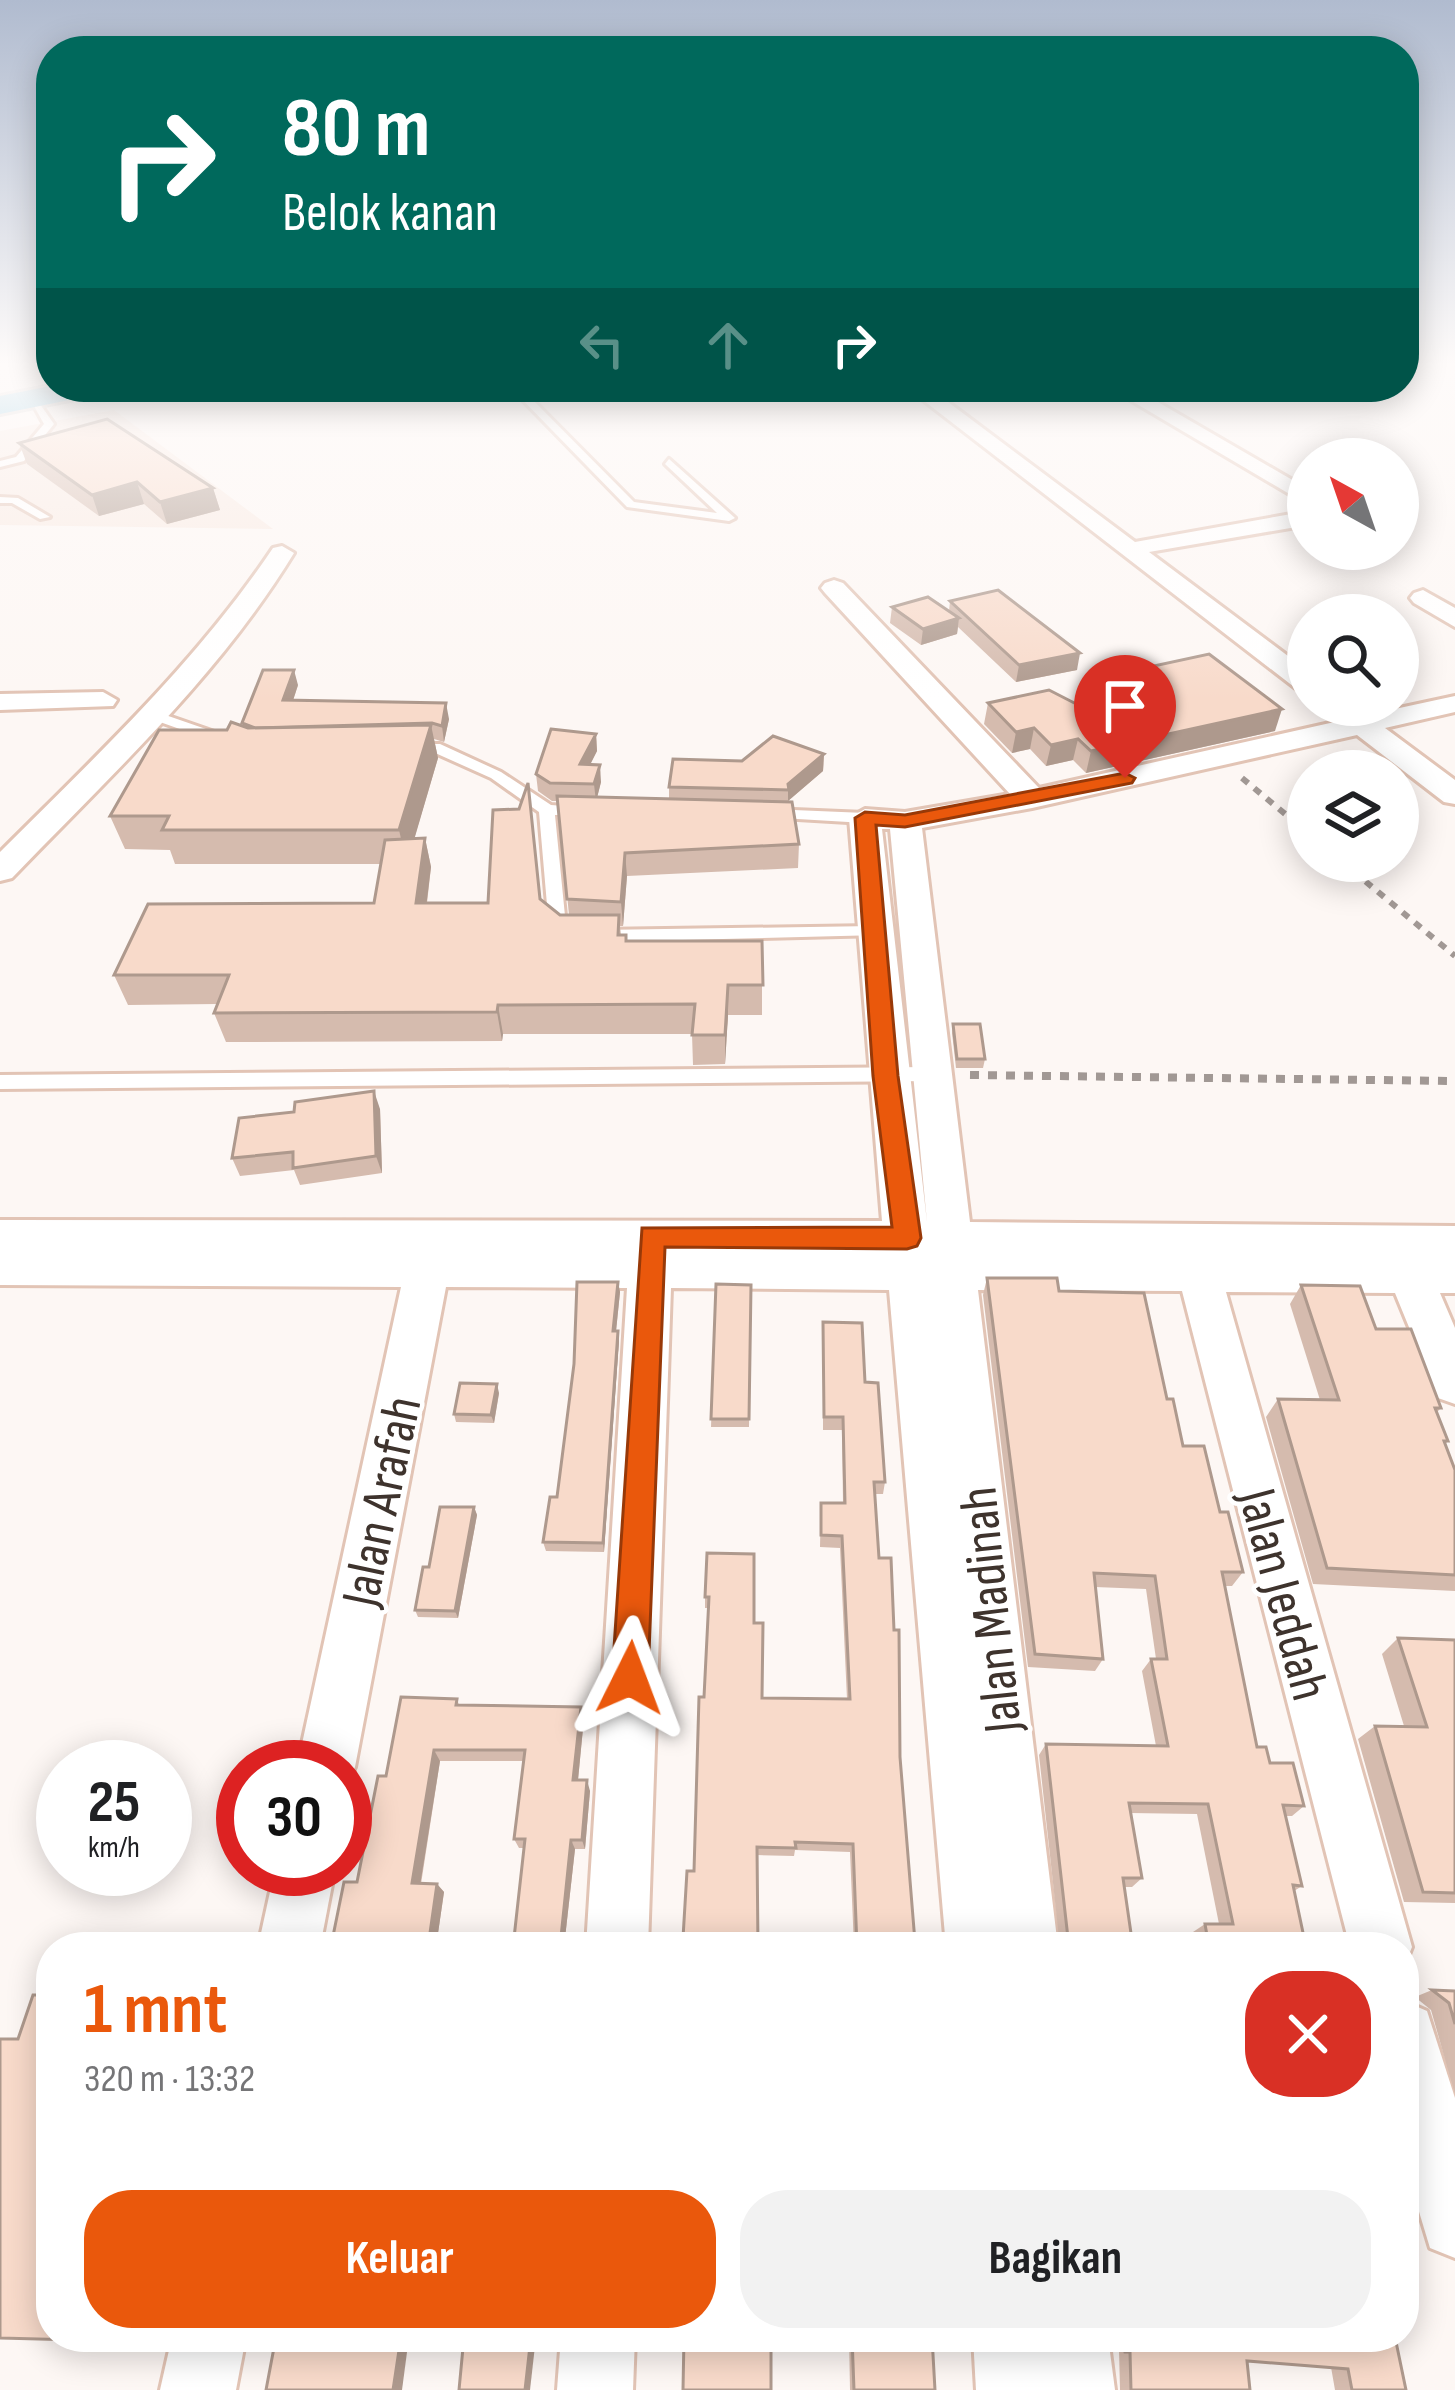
<!DOCTYPE html>
<html lang="id">
<meta charset="utf-8">
<style>
:root{--surface:#fff;--page:#f2f2f2;--text:#202124;--muted:#757577;--accent:#ea580c}
body{margin:0;font-family:"Sofia Sans Condensed",sans-serif;background:var(--page);color:var(--text);height:100vh;display:flex;flex-direction:column;font-size:45px;white-space:nowrap}
*{box-sizing:border-box;margin:0}
p{font-size:39px;color:var(--muted)}
.icon{flex:none;width:66px;height:66px;fill:none;stroke:currentColor;stroke-width:2;stroke-linecap:round;stroke-linejoin:round}
.map{position:relative;flex:1;overflow:hidden}
.details{position:absolute;left:36px;top:1932px;width:1383px;height:420px;display:flex;flex-direction:column;background:var(--surface);border-radius:48px;box-shadow:0 6px 30px #0003}
.details>*{flex:none}
.guide{position:absolute;left:36px;top:36px;width:1383px;height:366px;border-radius:48px;box-shadow:0 6px 30px #0003;background:#00695c;color:#fff;overflow:hidden}
.needle{width:78px;rotate:320deg}
.fabs{position:absolute;left:1287px;top:438px;display:grid;gap:24px}
.fabs a{display:grid;place-items:center;width:132px;height:132px;border-radius:50%;background:var(--surface);box-shadow:0 6px 30px #0003;font-size:60px}
.speed{position:absolute;left:36px;top:1740px;display:flex;gap:24px;font-size:60px;font-weight:700;text-align:center}
.speed>*{display:grid;place-content:center;width:156px;height:156px;border-radius:50%;background:var(--surface);box-shadow:0 6px 30px #0003;line-height:1}
.speed small{font-size:30px;font-weight:400}
.speed .limit{border:18px solid #d22;background:#fff;color:#111}
.pin{position:absolute;display:grid;place-items:center;width:102px;height:102px;color:#fff;margin:-123px -51px;border-radius:50% 50% 50% 0;rotate:-45deg;box-shadow:0 0 12px #0007}
.pin .icon{rotate:45deg}
.me{position:absolute;width:132px;margin:-66px;rotate:3deg;stroke-linejoin:round;filter:drop-shadow(0 0 9px #0008)}
.turn{display:flex;align-items:center;gap:42px;height:252px;padding:0 48px;font-size:54px}
.turn .icon{width:156px;height:156px;stroke-width:2.5}
.turn b{display:block;font-size:84px;line-height:102px}
.lanes{display:flex;align-items:center;height:114px;padding:0 48px;background:#0003;justify-content:center;gap:60px;direction:ltr}
.lanes .off{opacity:.35}
.round{display:grid;place-items:center;flex:none;width:126px;height:126px;border-radius:48px;background:var(--page)}
.overview{display:flex;align-items:center;justify-content:space-between;height:204px;padding:0 48px}
h1{font-size:72px;font-weight:700;line-height:90px;color:var(--accent)}
.cta{display:flex;gap:24px;margin-top:auto;padding:24px 48px}
.cta a{flex:1;height:138px;border-radius:48px;background:var(--accent);color:#fff;font-size:48px;font-weight:700;line-height:138px;text-align:center}
.cta a+a{background:var(--page);color:var(--text)}
.map>svg:first-child{display:block}
.built{fill:#f9eae2}
.lines{fill:none;stroke-linecap:round;stroke-linejoin:round}
.service-casing{stroke:#e2c4b5;stroke-width:6}
.minor-casing{stroke:#e2c4b5;stroke-width:6}
.primary-casing{stroke:#d5d2d1;stroke-width:6}
.path-far1{stroke:#a19894;stroke-width:6;stroke-dasharray:8 8;stroke-linecap:butt}
.path{stroke:#a19894;stroke-width:8;stroke-dasharray:9 9;stroke-linecap:butt}
.service{fill:#fff;fill-rule:evenodd}
.minor{fill:#fff;fill-rule:evenodd}
.primary{fill:#73c0e0;fill-rule:evenodd}
.wall{fill:#d5bbae}
.shaded-wall{fill:#ae998d}
.building{fill:#f8daca;stroke:#ae998d;stroke-width:3}
.route{fill:#ea580c;stroke:#983908;stroke-width:3}
.labels{text-anchor:middle;stroke-width:9;stroke-linejoin:round;paint-order:stroke}
.near-street-label{font-size:54px;fill:#3e332d;stroke:#fff}
</style>
<div class="map">
<svg width="1455" height="2390" viewBox="0 0 1455 2390">
<rect width="100%" height="100%" fill="#fdf7f4"/>
<path class="built" d="M 114,410 L 273,529 L 0,525 L 0,431 Z"/>
<g class="lines">
<g class="service-casing">
<g id="service">
<path d="M 306,387 L 317,387 L 320,390 L 315,393 Z"/>
<path d="M 510,387 L 520,387 L 634,502 L 717,513 L 665,464 L 669,459 L 735,518 L 729,521 L 627,507 Z"/>
<path d="M 29,397 L 35,397 L 54,424 L 24,461 L 0,467 L 0,461 L 16,457 L 44,424 Z"/>
<path d="M 0,497 L 18,498 L 50,517 L 40,519 L 12,503 L 0,503 Z"/>
<path d="M 151,710 L 229,737 L 231,740 L 219,743 L 146,717 L 144,714 Z"/>
<path d="M 409,744 L 440,744 L 501,772 L 551,805 L 589,808 L 589,814 L 555,815 L 566,926 L 577,934 L 574,938 L 562,938 L 549,928 L 539,812 L 491,778 L 433,752 L 404,751 L 404,745 Z"/>
<path d="M 770,809 L 865,813 L 873,818 L 865,823 L 764,817 L 762,814 Z"/>
<path d="M 874,926 L 880,927 L 880,935 L 599,942 L 590,936 L 599,930 Z"/>
<path d="M 932,1067 L 942,1074 L 932,1081 L 0,1089 L 0,1075 Z"/>
</g>
</g>
<g class="minor-casing">
<g id="minor">
<path d="M 906,387 L 928,387 L 1135,542 L 1308,511 L 1308,525 L 1149,552 L 1308,671 L 1308,692 L 1298,690 Z"/>
<path d="M 1108,387 L 1132,387 L 1308,489 L 1308,505 Z"/>
<path d="M 282,546 L 294,553 C 218,677 112,774 12,878 L 0,881 L 0,852 C 97,755 196,663 273,548 Z"/>
<path d="M 834,580 L 843,583 L 1039,788 L 1339,721 L 1336,716 L 1340,710 L 1350,707 L 1367,715 L 1455,696 L 1455,712 L 1385,728 L 1455,780 L 1455,804 L 1444,802 L 1357,735 L 1032,808 L 922,828 L 970,1222 L 1455,1226 L 1455,1293 L 1440,1293 L 1455,1328 L 1455,1404 L 1438,1398 L 1395,1293 L 1226,1292 L 1412,1947 L 1404,1967 L 1404,1947 L 1350,1947 L 1182,1291 L 978,1290 L 1058,1947 L 946,1947 L 889,1290 L 671,1288 L 648,1947 L 586,1947 L 627,1288 L 446,1287 L 355,1767 L 345,1788 L 345,1767 L 297,1767 L 401,1287 L 0,1285 L 0,1220 L 882,1221 L 849,818 L 865,809 L 905,812 L 1010,794 L 825,593 L 821,588 L 825,583 ZM 882,829 L 890,829 L 927,1222 Z"/>
<path d="M 1423,590 L 1455,608 L 1455,627 L 1414,603 L 1410,598 L 1414,593 Z"/>
<path d="M 103,692 L 117,700 L 113,706 L 0,710 L 0,694 Z"/>
<path d="M 275,1869 L 335,1869 L 320,1947 L 258,1947 Z"/>
<path d="M 1404,2001 L 1427,2011 L 1455,2098 L 1455,2258 L 1430,2248 L 1404,2162 Z"/>
<path d="M 172,2337 L 246,2337 L 236,2390 L 160,2390 Z"/>
<path d="M 561,2337 L 635,2337 L 633,2390 L 557,2390 Z"/>
<path d="M 973,2337 L 1108,2337 L 1115,2390 L 976,2390 Z"/>
</g>
</g>
<g class="primary-casing">
<path id="primary" d="M 51,386 L 108,387 L 104,393 L 0,414 L 0,396 Z"/>
</g>
<g class="path-far1">
<path d="M 1242,778 L 1308,833"/>
<path d="M 1341,861 L 1455,956"/>
</g>
<path class="path" d="M 970,1075 L 1455,1081"/>
<use href="#service" class="service"/>
<use href="#minor" class="minor"/>
<use href="#primary" class="primary"/>
</g>
<g class="wall">
<path d="M 256,387 L 306,387 L 308,394 L 280,401 Z"/>
<path d="M 408,387 L 510,387 L 511,395 L 423,402 Z"/>
<path d="M 19,443 L 213,488 L 220,510 L 167,524 L 144,504 L 99,516 L 27,464 Z"/>
<path d="M 950,601 L 1077,670 L 1016,682 L 958,627 L 957,634 L 921,645 L 890,623 L 892,607 L 949,611 Z"/>
<path d="M 1135,670 L 1275,731 L 1086,773 L 1073,760 L 1046,766 L 1030,749 L 1012,753 L 984,724 L 988,703 L 1086,709 L 1138,698 L 1130,691 Z"/>
<path d="M 298,685 L 293,700 L 449,719 L 444,742 L 434,739 L 438,758 L 414,839 L 425,838 L 431,867 L 427,903 L 488,903 L 541,900 L 560,915 L 569,915 L 558,801 L 552,801 L 538,791 L 536,774 L 596,734 L 597,751 L 590,764 L 601,782 L 597,797 L 669,799 L 669,787 L 742,761 L 824,754 L 823,771 L 788,801 L 799,844 L 798,868 L 627,876 L 623,926 L 620,926 L 621,935 L 626,941 L 762,941 L 762,1015 L 728,1015 L 725,1064 L 693,1065 L 692,1034 L 503,1034 L 502,1041 L 226,1042 L 214,1013 L 217,1004 L 128,1005 L 114,975 L 374,903 L 381,864 L 175,864 L 170,850 L 125,849 L 110,816 L 227,730 L 243,726 L 242,723 Z"/>
<path d="M 953,1024 L 985,1059 L 983,1068 L 956,1068 L 952,1033 Z"/>
<path d="M 380,1109 L 382,1173 L 300,1185 L 294,1170 L 240,1176 L 232,1158 L 294,1112 Z"/>
<path d="M 987,1278 L 1059,1291 L 1167,1399 L 1183,1446 L 1220,1512 L 1243,1572 L 1232,1586 L 1225,1586 L 1257,1747 L 1304,1806 L 1292,1816 L 1285,1816 L 1302,1886 L 1294,1891 L 1306,1947 L 1196,1947 L 1193,1932 L 1205,1924 L 1219,1924 L 1197,1814 L 1130,1813 L 1142,1878 L 1132,1887 L 1124,1887 L 1133,1947 L 1060,1947 L 1039,1755 L 1046,1744 L 1156,1746 L 1142,1671 L 1151,1659 L 1156,1659 L 1146,1589 L 1095,1587 L 1103,1659 L 1095,1671 L 1028,1667 L 983,1295 Z"/>
<path d="M 618,1282 L 620,1292 L 616,1331 L 619,1341 L 604,1552 L 546,1551 L 543,1542 Z"/>
<path d="M 716,1284 L 751,1285 L 749,1427 L 711,1427 Z"/>
<path d="M 1301,1285 L 1376,1329 L 1441,1408 L 1437,1412 L 1448,1441 L 1445,1444 L 1455,1470 L 1455,1591 L 1313,1584 L 1266,1417 L 1278,1399 L 1320,1400 L 1290,1304 Z"/>
<path d="M 823,1322 L 865,1382 L 885,1482 L 883,1494 L 875,1494 L 879,1558 L 900,1757 L 915,1942 L 912,1947 L 854,1947 L 850,1852 L 795,1850 L 794,1856 L 757,1855 L 700,1944 L 684,1944 L 683,1938 L 694,1871 L 708,1608 L 705,1608 L 705,1597 L 707,1553 L 754,1623 L 762,1698 L 847,1699 L 840,1548 L 820,1547 L 821,1503 L 843,1503 L 842,1430 L 823,1430 Z"/>
<path d="M 499,1393 L 494,1423 L 456,1422 L 454,1414 Z"/>
<path d="M 474,1507 L 477,1515 L 458,1618 L 418,1617 L 415,1610 L 429,1567 Z"/>
<path d="M 1398,1638 L 1455,1640 L 1455,1903 L 1404,1902 L 1358,1739 L 1375,1726 L 1404,1726 L 1382,1654 Z"/>
<path d="M 457,1699 L 459,1705 L 584,1718 L 578,1780 L 590,1791 L 585,1849 L 575,1849 L 564,1947 L 513,1947 L 524,1848 L 519,1848 L 514,1839 L 524,1761 L 440,1761 L 421,1884 L 437,1884 L 444,1892 L 436,1947 L 339,1947 L 332,1941 L 357,1882 L 386,1776 Z"/>
<path d="M 1432,1990 L 1455,1991 L 1455,2094 L 1431,2010 L 1415,1997 Z"/>
<path d="M 849,2337 L 932,2337 L 935,2390 L 850,2390 Z"/>
<path d="M 1112,2337 L 1395,2337 L 1406,2390 L 1335,2390 L 1331,2367 L 1247,2361 L 1250,2390 L 1120,2390 L 1119,2350 L 1114,2349 Z"/>
</g>
<g class="shaded-wall">
<path d="M 291,387 L 306,387 L 308,394 L 280,401 L 278,390 Z"/>
<path d="M 327,387 L 365,387 L 329,396 Z"/>
<path d="M 479,387 L 510,387 L 511,395 L 423,402 L 421,392 Z"/>
<path d="M 530,387 L 556,387 L 531,391 Z"/>
<path d="M 137,482 L 144,504 L 99,516 L 92,495 Z"/>
<path d="M 213,488 L 220,510 L 167,524 L 160,502 Z"/>
<path d="M 959,618 L 957,634 L 921,645 L 923,629 Z"/>
<path d="M 1080,653 L 1077,670 L 1016,682 L 1019,665 Z"/>
<path d="M 294,670 L 298,685 L 288,716 L 283,700 Z"/>
<path d="M 446,703 L 449,719 L 444,742 L 442,726 Z"/>
<path d="M 1282,709 L 1275,731 L 1086,773 L 1091,751 Z"/>
<path d="M 431,725 L 438,758 L 407,864 L 399,830 Z"/>
<path d="M 1034,728 L 1030,749 L 1012,753 L 1016,732 Z"/>
<path d="M 596,734 L 597,751 L 582,781 L 580,764 Z"/>
<path d="M 1078,739 L 1073,760 L 1046,766 L 1051,745 Z"/>
<path d="M 824,754 L 823,771 L 788,801 L 788,784 Z"/>
<path d="M 600,765 L 601,782 L 596,802 L 594,784 Z"/>
<path d="M 425,838 L 431,867 L 423,932 L 416,903 Z"/>
<path d="M 625,853 L 627,876 L 623,926 L 621,902 Z"/>
<path d="M 728,985 L 728,1015 L 725,1064 L 725,1035 Z"/>
<path d="M 498,1005 L 503,1034 L 502,1041 L 497,1012 Z"/>
<path d="M 374,1091 L 380,1109 L 382,1173 L 376,1156 Z"/>
<path d="M 618,1282 L 620,1292 L 615,1341 L 613,1331 Z"/>
<path d="M 618,1331 L 619,1341 L 604,1552 L 603,1543 Z"/>
<path d="M 497,1384 L 499,1393 L 494,1423 L 491,1415 Z"/>
<path d="M 474,1507 L 477,1515 L 458,1618 L 455,1611 Z"/>
<path d="M 581,1707 L 584,1718 L 577,1790 L 573,1780 Z"/>
<path d="M 434,1750 L 440,1761 L 419,1892 L 412,1883 Z"/>
<path d="M 587,1780 L 590,1791 L 585,1849 L 582,1840 Z"/>
<path d="M 571,1840 L 575,1849 L 564,1947 L 560,1947 Z"/>
<path d="M 437,1884 L 444,1892 L 436,1947 L 428,1947 Z"/>
<path d="M 401,2337 L 409,2337 L 402,2390 L 393,2390 Z"/>
<path d="M 531,2337 L 536,2337 L 530,2390 L 525,2390 Z"/>
</g>
<g class="building">
<path d="M 416,387 L 479,387 L 421,392 Z"/>
<path d="M 107,419 L 213,488 L 160,502 L 137,482 L 92,495 L 19,443 Z"/>
<path d="M 998,590 L 1080,653 L 1019,665 L 950,601 Z"/>
<path d="M 928,597 L 959,618 L 923,629 L 892,607 Z"/>
<path d="M 1209,654 L 1282,709 L 1091,751 L 1078,739 L 1051,745 L 1034,728 L 1016,732 L 988,703 L 1049,690 L 1086,709 L 1163,693 L 1135,670 Z"/>
<path d="M 263,670 L 294,670 L 283,700 L 446,703 L 442,726 L 432,723 L 255,728 L 242,723 Z"/>
<path d="M 231,722 L 248,728 L 431,725 L 399,830 L 162,830 L 169,816 L 110,816 L 159,730 L 227,730 Z"/>
<path d="M 551,729 L 596,734 L 580,764 L 600,765 L 594,784 L 550,783 L 536,774 Z"/>
<path d="M 773,736 L 824,754 L 788,784 L 789,790 L 669,787 L 673,759 L 742,761 Z"/>
<path d="M 528,783 L 540,899 L 560,915 L 619,915 L 618,935 L 626,935 L 626,941 L 762,941 L 763,985 L 728,985 L 725,1035 L 692,1035 L 695,1004 L 498,1005 L 497,1012 L 214,1013 L 229,975 L 114,975 L 148,904 L 374,903 L 385,840 L 425,838 L 416,903 L 488,903 L 493,810 L 519,809 Z"/>
<path d="M 557,796 L 792,802 L 799,844 L 625,853 L 621,902 L 567,899 Z"/>
<path d="M 953,1024 L 980,1024 L 985,1059 L 957,1059 Z"/>
<path d="M 374,1091 L 376,1156 L 293,1168 L 293,1152 L 232,1158 L 239,1118 L 294,1112 L 295,1102 Z"/>
<path d="M 987,1278 L 1057,1278 L 1059,1291 L 1144,1293 L 1167,1399 L 1173,1399 L 1183,1446 L 1204,1446 L 1220,1512 L 1228,1512 L 1243,1572 L 1222,1572 L 1257,1747 L 1266,1747 L 1270,1763 L 1293,1763 L 1304,1806 L 1283,1805 L 1302,1886 L 1293,1885 L 1306,1947 L 1209,1947 L 1205,1924 L 1233,1924 L 1208,1804 L 1129,1803 L 1142,1878 L 1123,1878 L 1133,1947 L 1069,1947 L 1046,1744 L 1168,1746 L 1151,1659 L 1167,1659 L 1155,1576 L 1094,1573 L 1103,1659 L 1035,1654 Z"/>
<path d="M 577,1282 L 618,1282 L 613,1331 L 618,1331 L 603,1543 L 543,1542 L 550,1497 L 557,1497 L 574,1364 Z"/>
<path d="M 716,1284 L 751,1285 L 749,1419 L 711,1419 Z"/>
<path d="M 1301,1285 L 1360,1286 L 1376,1329 L 1411,1329 L 1441,1408 L 1435,1408 L 1448,1441 L 1444,1441 L 1455,1470 L 1455,1575 L 1327,1568 L 1278,1399 L 1339,1400 Z"/>
<path d="M 823,1322 L 862,1323 L 865,1382 L 878,1383 L 885,1482 L 874,1482 L 879,1558 L 891,1558 L 894,1630 L 899,1630 L 900,1757 L 915,1942 L 906,1941 L 906,1947 L 857,1947 L 853,1844 L 795,1842 L 796,1848 L 757,1847 L 758,1947 L 700,1947 L 700,1938 L 683,1938 L 687,1871 L 694,1871 L 699,1697 L 704,1697 L 709,1597 L 705,1597 L 707,1553 L 754,1554 L 754,1623 L 763,1623 L 762,1698 L 850,1699 L 842,1536 L 821,1535 L 821,1503 L 845,1503 L 843,1417 L 824,1417 Z"/>
<path d="M 460,1383 L 497,1384 L 491,1415 L 454,1414 Z"/>
<path d="M 440,1507 L 474,1507 L 455,1611 L 415,1610 L 423,1567 L 429,1567 Z"/>
<path d="M 1398,1638 L 1455,1640 L 1455,1893 L 1423,1892 L 1375,1726 L 1427,1727 Z"/>
<path d="M 401,1697 L 457,1699 L 456,1705 L 581,1707 L 573,1780 L 587,1780 L 582,1840 L 571,1840 L 560,1947 L 513,1947 L 525,1839 L 514,1839 L 525,1750 L 434,1750 L 412,1883 L 437,1884 L 428,1947 L 354,1947 L 355,1942 L 332,1941 L 344,1882 L 357,1882 L 378,1776 L 386,1776 Z"/>
<path d="M 1432,1990 L 1455,1991 L 1455,2024 L 1449,2003 Z"/>
<path d="M 33,1995 L 51,1995 L 51,2337 L 77,2337 L 76,2340 L 0,2338 L 0,2039 L 18,2039 Z"/>
<path d="M 276,2337 L 401,2337 L 393,2390 L 266,2390 Z"/>
<path d="M 464,2337 L 531,2337 L 525,2390 L 459,2390 Z"/>
<path d="M 684,2337 L 771,2337 L 771,2390 L 683,2390 Z"/>
<path d="M 852,2337 L 932,2337 L 935,2390 L 854,2390 Z"/>
<path d="M 1122,2337 L 1395,2337 L 1406,2390 L 1352,2390 L 1348,2369 L 1247,2361 L 1250,2390 L 1131,2390 L 1130,2352 L 1125,2352 Z"/>
</g>
<linearGradient id="sky" x2="0" y2="1"><stop stop-color="#b0bbcf"/><stop offset="0.52" stop-color="#fefbfa"/><stop offset="1" stop-color="#fefbfa" stop-opacity="0"/></linearGradient>
<rect width="1455" height="700" fill="url(#sky)"/>
<path class="route" d="M 1125,773 L 1135,778 L 1132,783 L 905,827 L 876,825 L 898,1076 L 921,1238 L 917,1246 L 907,1249 L 665,1247 L 648,1678 L 642,1691 L 630,1696 L 617,1691 L 612,1678 L 642,1228 L 892,1227 L 873,1076 L 855,818 L 865,812 L 905,815 Z"/>
<g class="labels">
<g class="near-street-label">
<text transform="translate(380 1501) rotate(-78)" y="19">Jalan Arafah</text>
<text transform="translate(1285 1594) rotate(75)" y="19">Jalan Jeddah</text>
<text transform="translate(989 1610) rotate(-96)" y="19">Jalan Madinah</text>
</g>
</g>
</svg>
<div class="fabs">
<a><svg class="needle" viewBox="-14 -14 28 28"><path d="M0-13l5 13h-10z" fill="#e53935"/><path d="M0 13l5-13h-10z" fill="#757577"/></svg></a>
<a><svg class="icon" aria-label="search" viewBox="0 0 24 24"><circle cx="10" cy="10" r="6"/><path d="M15 15l6 6"/></svg></a>
<a><svg class="icon" aria-label="layers" viewBox="0 0 24 24"><path d="M12 4l9 5-9 5-9-5zM3 14l9 5 9-5"/></svg></a>
</div>
<div class="speed"><div>25<small>km/h</small></div><div class="limit">30</div></div>
<div class="pin" style="left:1125px;top:778px;background:#d93025"><svg class="icon" aria-label="arrive" viewBox="0 0 24 24"><path d="M6 21V4h12l-3 4 3 4H6"/></svg></div>
<svg class="me" style="left:630px;top:1678px" viewBox="-20 -20 40 40"><path d="M0-17L14 15 0 8-14 15z" fill="#ea580c" stroke="#fff" stroke-width="4"/></svg>
<div class="guide">
<div class="turn"><svg class="icon" aria-label="right" viewBox="0 0 24 24"><path d="M7 20v-9h11M14 6l5 5-5 5"/></svg><div><b>80 m</b>Belok kanan</div></div>
<div class="lanes"><svg class="icon off" aria-label="left" viewBox="0 0 24 24"><path d="M17 20v-9H6M10 6l-5 5 5 5"/></svg><svg class="icon off" aria-label="ahead" viewBox="0 0 24 24"><path d="M12 20V5M6 11l6-6 6 6"/></svg><svg class="icon" aria-label="right" viewBox="0 0 24 24"><path d="M7 20v-9h11M14 6l5 5-5 5"/></svg></div>
</div>
<section class="details">
<div class="overview"><div><h1>1 mnt</h1><p>320 m · 13:32</p></div><a class="round" style="background:#d93025;color:#fff"><svg class="icon" aria-label="close" viewBox="0 0 24 24"><path d="M6 6l12 12M18 6L6 18"/></svg></a></div>
<div class="cta"><a>Keluar</a><a>Bagikan</a></div>
</section>
</div>
